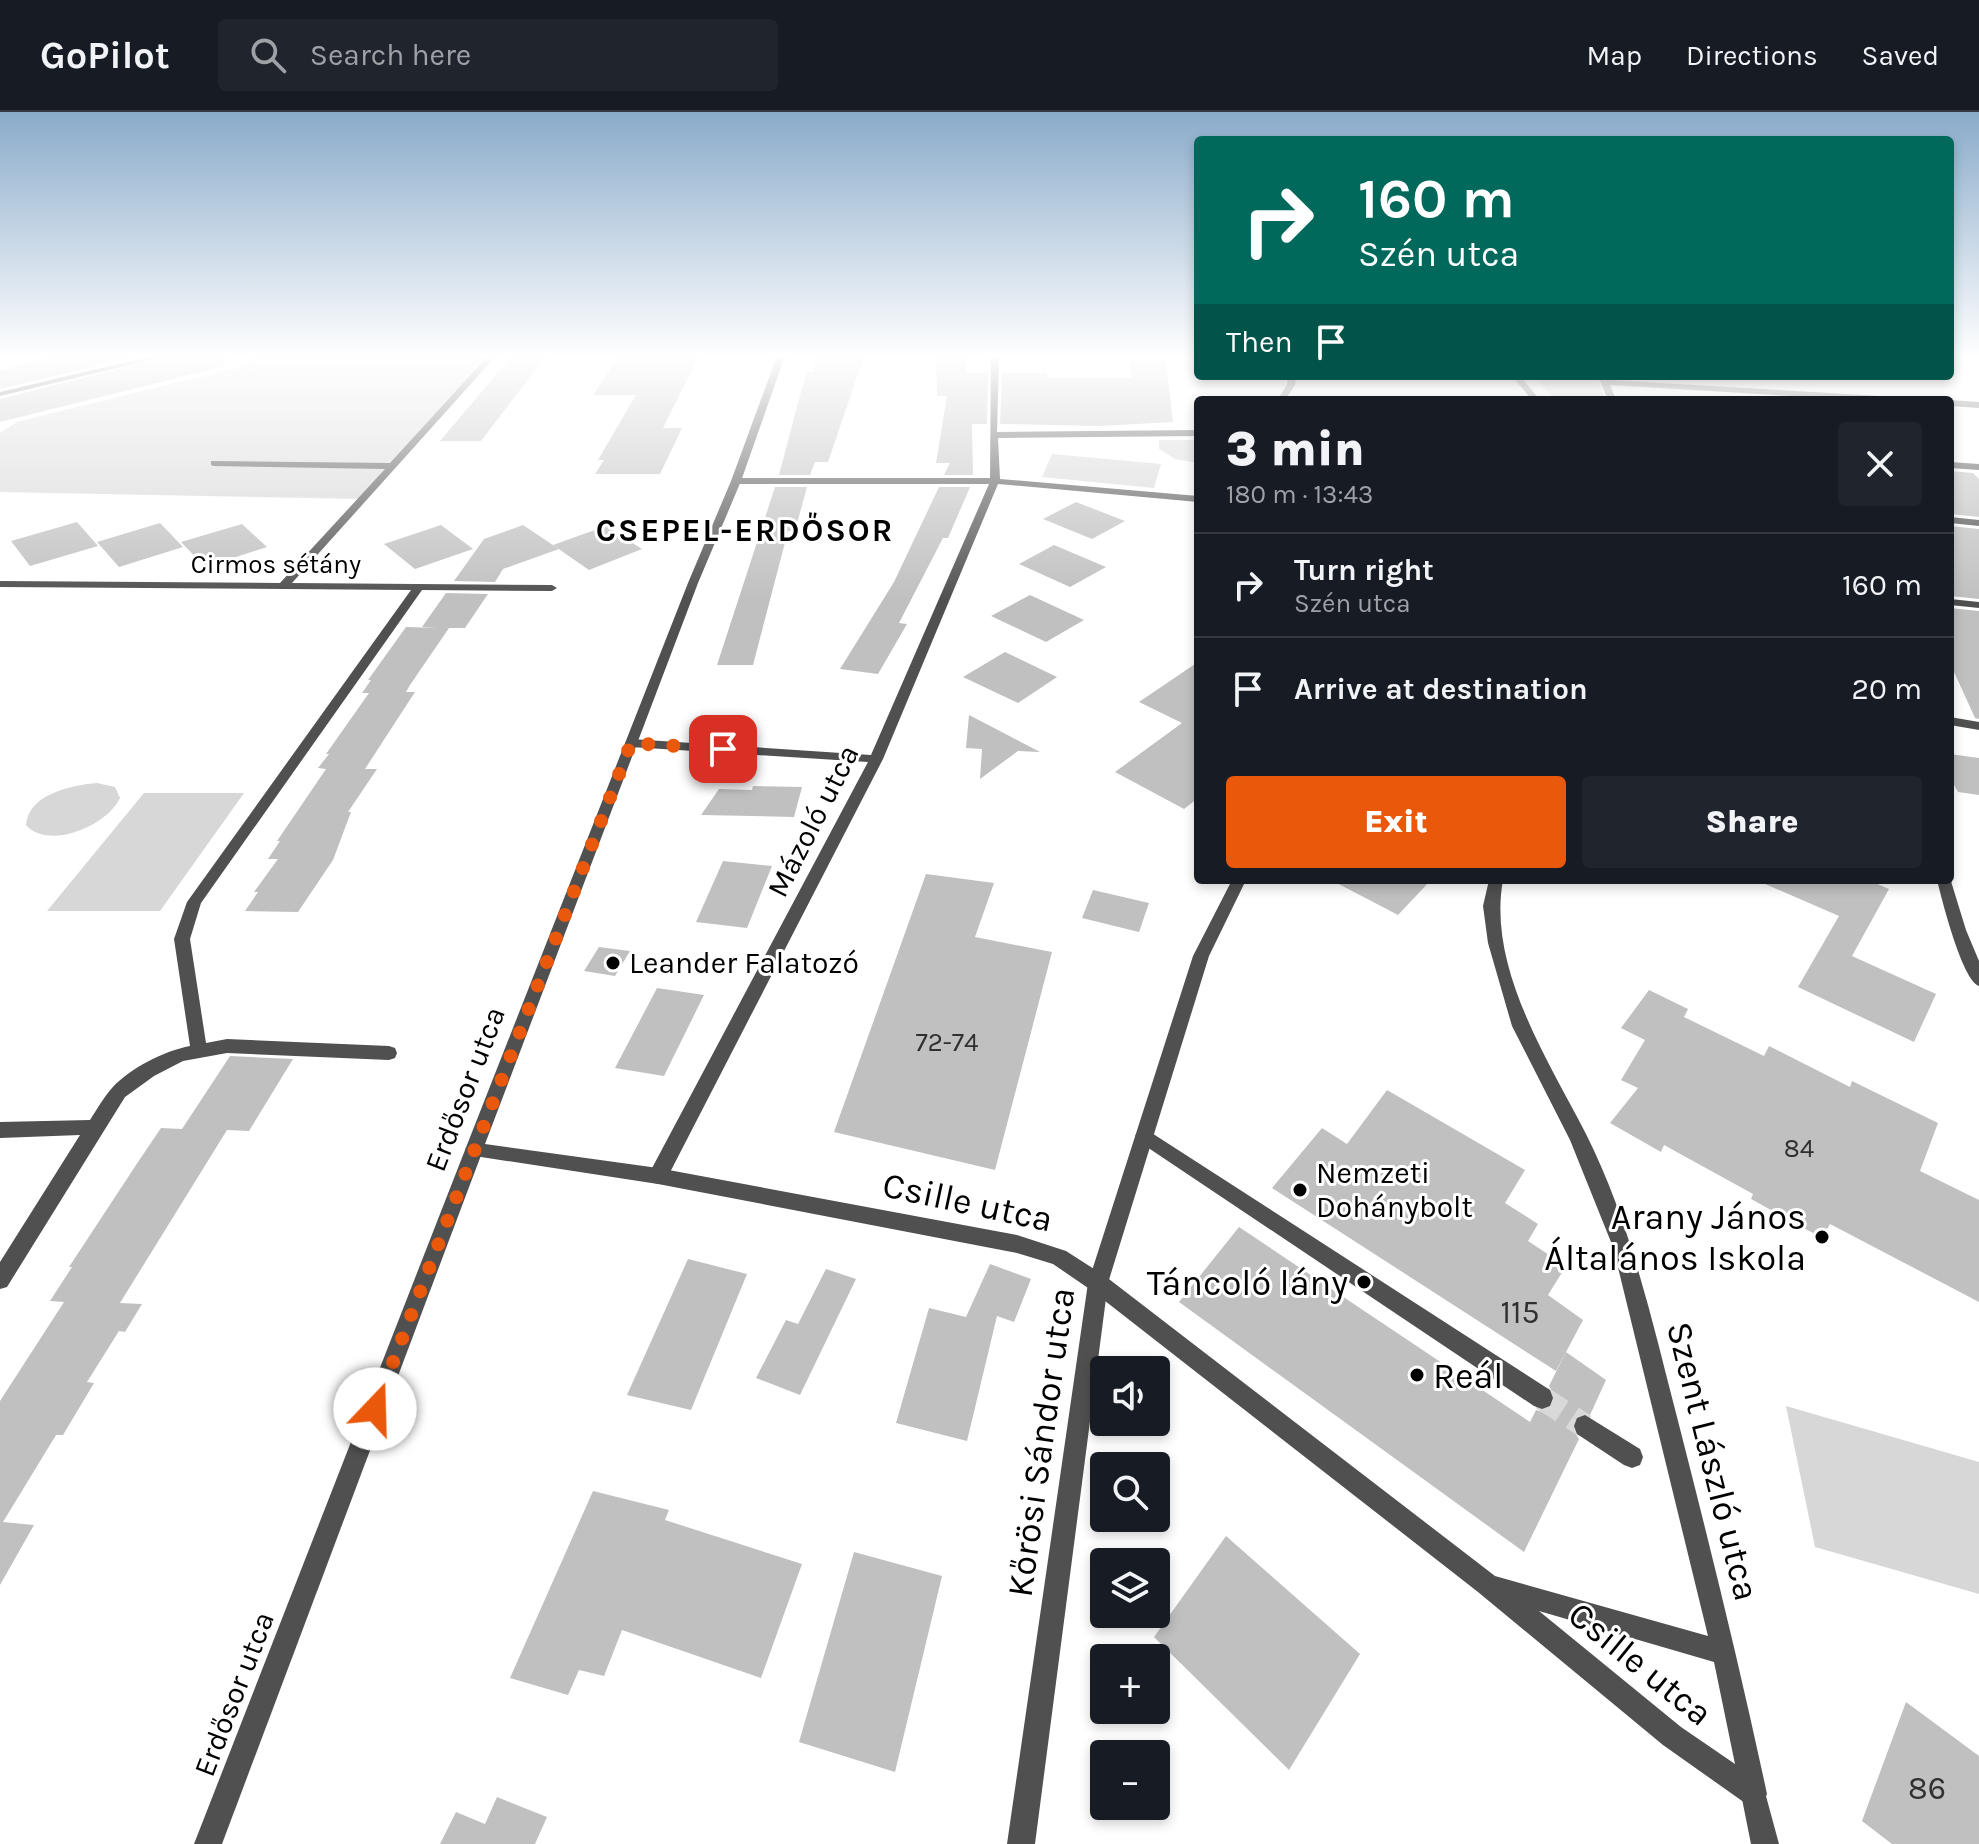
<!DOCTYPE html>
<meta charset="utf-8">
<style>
:root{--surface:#171b24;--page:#20242c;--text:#f1f3f6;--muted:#9ea1a6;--line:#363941;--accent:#ea580c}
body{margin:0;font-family:Karla,sans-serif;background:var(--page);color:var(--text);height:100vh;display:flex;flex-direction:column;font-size:30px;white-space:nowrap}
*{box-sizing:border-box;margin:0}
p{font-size:26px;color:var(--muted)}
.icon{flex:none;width:44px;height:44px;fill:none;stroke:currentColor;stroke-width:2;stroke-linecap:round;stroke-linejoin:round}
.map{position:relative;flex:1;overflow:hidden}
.sheet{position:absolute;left:1194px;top:284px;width:760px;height:488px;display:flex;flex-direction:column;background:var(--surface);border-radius:8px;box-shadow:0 4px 12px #0003}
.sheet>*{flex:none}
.hud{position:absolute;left:1194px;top:24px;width:760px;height:244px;border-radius:8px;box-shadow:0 4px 12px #0003;background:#00695c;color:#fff;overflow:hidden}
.buttons{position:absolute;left:1090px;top:1244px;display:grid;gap:16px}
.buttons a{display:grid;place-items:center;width:80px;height:80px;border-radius:8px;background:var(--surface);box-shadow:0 4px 12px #0003;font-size:40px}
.pin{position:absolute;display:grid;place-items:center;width:68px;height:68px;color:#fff;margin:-34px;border-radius:16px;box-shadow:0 4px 12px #0006}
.me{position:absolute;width:88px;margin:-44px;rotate:21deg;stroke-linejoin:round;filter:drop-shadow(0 0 6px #0008)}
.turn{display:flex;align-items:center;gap:28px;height:168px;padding:0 32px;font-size:36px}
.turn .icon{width:104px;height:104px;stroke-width:2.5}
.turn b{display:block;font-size:56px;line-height:68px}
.then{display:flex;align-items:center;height:76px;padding:0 32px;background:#0003;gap:16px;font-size:30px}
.round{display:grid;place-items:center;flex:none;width:84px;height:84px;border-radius:8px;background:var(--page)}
.headline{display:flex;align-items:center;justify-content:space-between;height:136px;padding:0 32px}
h1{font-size:48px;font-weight:800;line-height:60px}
.action{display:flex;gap:16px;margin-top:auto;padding:16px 32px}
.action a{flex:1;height:92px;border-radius:8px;background:var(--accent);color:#fff;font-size:32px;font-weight:800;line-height:92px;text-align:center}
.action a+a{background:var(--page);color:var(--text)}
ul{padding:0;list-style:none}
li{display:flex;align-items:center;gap:24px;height:104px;padding:0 32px;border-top:2px solid var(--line)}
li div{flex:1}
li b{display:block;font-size:30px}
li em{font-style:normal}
header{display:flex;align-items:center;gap:48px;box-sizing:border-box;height:112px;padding:0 40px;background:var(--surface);border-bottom:2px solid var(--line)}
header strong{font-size:38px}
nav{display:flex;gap:44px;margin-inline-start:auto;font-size:28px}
.search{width:560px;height:72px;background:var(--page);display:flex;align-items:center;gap:20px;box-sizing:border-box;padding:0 28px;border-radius:8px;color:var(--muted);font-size:30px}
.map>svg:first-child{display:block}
.green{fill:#d7d7d7}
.building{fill:#c0c0c0}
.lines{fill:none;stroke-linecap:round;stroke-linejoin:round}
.pedestrian-tunnel{stroke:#d9d9d9;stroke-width:24;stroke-dasharray:24 12;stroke-linecap:butt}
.pedestrian{fill:#505050;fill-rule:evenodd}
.minor{fill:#505050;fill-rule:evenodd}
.tertiary{fill:#505050;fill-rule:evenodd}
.route{stroke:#ea580c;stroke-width:14;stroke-dasharray:0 25.2}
.poi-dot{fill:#000;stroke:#fff;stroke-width:3}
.labels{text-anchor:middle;stroke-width:6;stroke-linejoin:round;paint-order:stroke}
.far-street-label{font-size:26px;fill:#000;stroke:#fff}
.number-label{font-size:26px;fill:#303030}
.street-label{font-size:30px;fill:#000;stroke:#fff}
.poi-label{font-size:30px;fill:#000;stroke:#fff;text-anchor:start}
.far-district-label{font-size:32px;font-weight:bold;letter-spacing:2px;fill:#000;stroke:#fff}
.near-number-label{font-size:32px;fill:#303030}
.near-street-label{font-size:36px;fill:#000;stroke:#fff}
.near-poi-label{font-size:36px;fill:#000;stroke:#fff;text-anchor:end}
</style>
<header>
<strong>GoPilot</strong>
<div class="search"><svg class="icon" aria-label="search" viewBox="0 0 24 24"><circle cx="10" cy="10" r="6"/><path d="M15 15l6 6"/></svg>Search here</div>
<nav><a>Map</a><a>Directions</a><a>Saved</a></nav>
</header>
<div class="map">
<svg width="1979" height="1732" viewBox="0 0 1979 1732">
<rect width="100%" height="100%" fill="#fff"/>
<g class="green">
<path d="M 254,244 L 492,244 L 360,387 L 0,380 L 0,321 L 17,310 L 239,255 Z"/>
<path d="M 1533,264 L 1597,264 L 1605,288 L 1555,288 Z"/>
<path d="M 1159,328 L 1198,328 L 1198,351 L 1175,347 L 1159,337 Z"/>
<path d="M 1052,342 L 1161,352 L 1154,376 L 1042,365 Z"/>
<path d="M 97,671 L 115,675 L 120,686 C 108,713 49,739 26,713 C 28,682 72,673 97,671 Z"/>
<path d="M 144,681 L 244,681 L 160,799 L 47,799 Z"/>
<path d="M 1786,1294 L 1979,1350 L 1979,1482 L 1815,1435 Z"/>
</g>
<g class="building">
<path d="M 61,244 L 138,244 L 0,277 L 0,258 Z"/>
<path d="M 170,244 L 224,244 L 225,254 L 0,310 L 0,287 Z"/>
<path d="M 512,244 L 546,244 L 481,329 L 440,329 Z"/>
<path d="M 619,244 L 699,244 L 663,316 L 682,316 L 660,362 L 595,362 L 604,348 L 598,348 L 636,283 L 593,283 Z"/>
<path d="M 817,244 L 864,244 L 828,350 L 815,350 L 810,363 L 779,363 L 799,287 L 807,260 L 813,260 Z"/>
<path d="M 936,244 L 966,244 L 966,261 L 988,261 L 987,312 L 972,312 L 973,363 L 944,363 L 950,351 L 936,351 L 947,284 L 937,284 Z"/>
<path d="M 1129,249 L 1166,249 L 1173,310 L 1100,314 L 1000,312 L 1002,261 L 1047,261 L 1047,266 L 1131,266 Z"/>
<path d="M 1950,359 L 1973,361 L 1979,367 L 1979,405 L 1950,402 Z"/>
<path d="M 775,375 L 807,375 L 795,419 L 788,419 L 753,553 L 717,553 Z"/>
<path d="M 939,375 L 970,375 L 948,426 L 943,426 L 899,511 L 907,512 L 878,562 L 840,557 L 894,470 Z"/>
<path d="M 1076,390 L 1125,409 L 1092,427 L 1043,407 Z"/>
<path d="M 77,410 L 98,434 L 30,454 L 11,429 Z"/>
<path d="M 160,411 L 183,435 L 119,455 L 97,430 Z"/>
<path d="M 242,412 L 267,435 L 205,455 L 181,430 Z"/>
<path d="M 441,413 L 473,437 L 415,457 L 384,432 Z"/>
<path d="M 523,413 L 559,437 L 503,457 L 495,470 L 454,469 L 484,427 Z"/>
<path d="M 606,414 L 642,437 L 589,458 L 553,433 Z"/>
<path d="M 1950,414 L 1979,417 L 1979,487 L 1950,484 Z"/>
<path d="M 1054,433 L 1106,455 L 1070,475 L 1019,452 Z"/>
<path d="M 446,481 L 488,482 L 465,516 L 449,516 L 410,573 L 406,580 L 415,580 L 365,657 L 377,657 L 348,700 L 351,700 L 333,748 L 298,800 L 245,799 L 258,780 L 254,780 L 278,747 L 268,747 L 280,729 L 277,729 L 326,657 L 318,656 L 329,642 L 326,642 L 369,581 L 362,581 L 371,568 L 368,568 L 406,515 L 438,516 L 422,515 Z"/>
<path d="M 1030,483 L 1084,508 L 1046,530 L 991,504 Z"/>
<path d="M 1950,496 L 1979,499 L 1979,607 L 1975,606 L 1950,551 Z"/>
<path d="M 1005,540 L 1057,565 L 1018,591 L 963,565 Z"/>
<path d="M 1198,550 L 1198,686 L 1184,697 L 1115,660 L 1182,611 L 1139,590 Z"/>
<path d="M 969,603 L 996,617 L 1040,640 L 1018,639 L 980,667 L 982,637 L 966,636 Z"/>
<path d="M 1950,642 L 1979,646 L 1979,683 L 1958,680 L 1950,666 Z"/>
<path d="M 753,674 L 802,675 L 794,705 L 701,703 L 719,677 L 752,678 Z"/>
<path d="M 723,749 L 772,754 L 747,816 L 696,810 Z"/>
<path d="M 926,762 L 994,771 L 975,825 L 1052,840 L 995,1058 L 834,1020 Z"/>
<path d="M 1331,768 L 1431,768 L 1398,803 Z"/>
<path d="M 1756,768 L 1868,768 L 1889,777 L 1852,844 L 1936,882 L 1914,930 L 1798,875 L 1839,804 Z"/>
<path d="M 1093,778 L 1149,791 L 1139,820 L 1082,806 Z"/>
<path d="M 599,835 L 630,839 L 615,864 L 584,859 Z"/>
<path d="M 657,876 L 704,883 L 664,964 L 615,956 Z"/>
<path d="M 1649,878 L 1688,897 L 1684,905 L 1764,944 L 1769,934 L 1850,975 L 1852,969 L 1938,1011 L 1920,1059 L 1979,1088 L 1979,1190 L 1830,1112 L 1822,1126 L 1751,1087 L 1753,1082 L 1664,1033 L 1661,1040 L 1610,1011 L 1638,976 L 1621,968 L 1645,928 L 1621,916 Z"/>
<path d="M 230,944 L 293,947 L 249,1019 L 227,1018 L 120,1191 L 142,1192 L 125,1220 L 119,1219 L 87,1270 L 94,1271 L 63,1323 L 56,1323 L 3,1410 L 34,1413 L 0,1473 L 0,1289 L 64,1190 L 50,1189 L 72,1155 L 69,1155 L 138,1050 L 161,1016 L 182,1017 Z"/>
<path d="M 1387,978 L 1525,1058 L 1505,1091 L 1538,1112 L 1528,1129 L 1566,1154 L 1548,1183 L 1583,1208 L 1556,1259 L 1272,1076 L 1322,1016 L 1347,1032 Z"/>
<path d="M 1239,1115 L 1530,1310 L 1536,1298 L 1543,1300 L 1553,1295 L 1556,1285 L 1549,1274 L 1566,1240 L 1606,1268 L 1590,1303 L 1584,1300 L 1574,1305 L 1571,1315 L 1579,1327 L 1524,1440 L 1179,1190 Z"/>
<path d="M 688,1147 L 747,1162 L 691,1298 L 627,1283 Z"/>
<path d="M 990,1152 L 1031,1167 L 1014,1210 L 997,1204 L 967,1329 L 896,1311 L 929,1196 L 966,1205 Z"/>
<path d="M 826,1157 L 856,1167 L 800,1283 L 756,1266 L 786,1208 L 798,1212 Z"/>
<path d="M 593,1379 L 669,1398 L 665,1408 L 802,1452 L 761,1566 L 622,1518 L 604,1564 L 579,1558 L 568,1583 L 510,1566 Z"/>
<path d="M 1226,1424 L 1360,1542 L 1289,1658 L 1154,1525 Z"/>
<path d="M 854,1440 L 942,1464 L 895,1660 L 799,1630 Z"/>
<path d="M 1906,1590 L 1979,1644 L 1979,1732 L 1892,1732 L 1862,1709 Z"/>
<path d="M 497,1685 L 547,1705 L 535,1732 L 440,1732 L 456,1700 L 485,1712 Z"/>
</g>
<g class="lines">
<path class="pedestrian-tunnel" d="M 1542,1286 L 1585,1314"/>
<g class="pedestrian">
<path d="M 1144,1016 L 1550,1278 L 1553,1286 L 1550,1294 L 1542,1297 L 1534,1294 L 1138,1029 L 1135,1024 L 1138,1019 Z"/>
<path d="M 1585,1303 L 1640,1337 L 1643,1345 L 1640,1353 L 1632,1356 L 1624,1353 L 1577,1322 L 1574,1314 L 1577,1306 Z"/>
</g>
<g class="minor">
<path d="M 152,244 L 167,244 L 0,284 L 0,280 Z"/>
<path d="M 488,244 L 496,244 L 292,471 L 552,473 L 557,476 L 552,479 L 422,478 L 201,791 L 190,827 L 206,931 L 227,927 L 389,934 L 395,936 L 397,941 L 395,946 L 389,948 L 227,941 L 183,949 L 154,964 L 125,985 L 7,1175 L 0,1177 L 0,1150 L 80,1023 L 0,1026 L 0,1010 L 90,1008 C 97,997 104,985 112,976 C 130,956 164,939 190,934 L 174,827 L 187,790 L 411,478 L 0,475 L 0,469 L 280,471 L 385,357 L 214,354 L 211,353 L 211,349 L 390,351 Z"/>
<path d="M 991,244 L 999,244 L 997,320 L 1198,318 L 1198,324 L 998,326 L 1000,367 L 1198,384 L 1198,390 L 998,372 L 883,647 L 665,1070 L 658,1072 L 651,1070 L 649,1064 L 651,1058 L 868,650 L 631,635 L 625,631 L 631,627 L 871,643 L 989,372 L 736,372 L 731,369 L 736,366 L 990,366 Z"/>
<path d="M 1288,264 L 1296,264 L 1295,273 L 1285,288 L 1277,288 L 1287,273 Z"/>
<path d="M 1598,264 L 1606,264 L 1608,268 L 1897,285 L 1901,288 L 1857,288 L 1610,273 L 1616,288 L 1608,288 Z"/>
<path d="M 1950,288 L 1979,290 L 1979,296 L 1950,294 Z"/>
<path d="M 1950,350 L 1979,352 L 1979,358 L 1950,356 Z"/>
<path d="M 1950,405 L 1979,408 L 1979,414 L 1950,411 Z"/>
<path d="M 1950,487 L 1979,490 L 1979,496 L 1950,493 Z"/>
<path d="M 1950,605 L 1979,610 L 1979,618 L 1950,613 Z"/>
<path d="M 1950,766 L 1966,818 L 1979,849 L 1979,874 C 1962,868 1942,788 1937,768 L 1950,768 Z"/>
<path d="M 1232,768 L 1246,768 L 1209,844 L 1108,1171 L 1035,1732 L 1007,1732 L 1088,1171 L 1193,844 Z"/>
<path d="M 474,1030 L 480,1033 L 483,1038 L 222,1732 L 194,1732 L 465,1038 L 468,1033 Z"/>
<path d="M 1754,1669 L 1763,1673 L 1779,1732 L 1751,1732 L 1741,1682 L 1745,1673 Z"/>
</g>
<g class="tertiary">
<path d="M 777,244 L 785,244 L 741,369 L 698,471 L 485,1032 L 658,1056 L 1017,1123 L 1066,1139 L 1105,1164 L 1495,1464 L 1708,1524 L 1613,1135 L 1570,1028 L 1512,914 L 1488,831 L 1483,794 L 1489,768 L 1503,768 C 1487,855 1548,948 1586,1022 C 1631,1112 1652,1209 1677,1305 C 1709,1430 1740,1555 1767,1682 L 1763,1691 L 1754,1695 L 1745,1691 L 1663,1633 L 1478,1480 L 1091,1178 L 1053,1152 L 1017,1141 L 658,1072 L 468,1043 L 465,1038 L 688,471 L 731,369 ZM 1539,1499 L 1714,1550 L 1735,1652 L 1681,1615 Z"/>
<path d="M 1512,264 L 1520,264 L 1540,288 L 1532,288 Z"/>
</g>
</g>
<linearGradient id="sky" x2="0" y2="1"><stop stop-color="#8aabca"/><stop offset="0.5" stop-color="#fff"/><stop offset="1" stop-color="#fff" stop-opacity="0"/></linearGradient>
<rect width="1979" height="487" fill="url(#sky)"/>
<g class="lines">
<path class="route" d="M 375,1297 L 631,631 L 723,637"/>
</g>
<g class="poi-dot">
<circle cx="613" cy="851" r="8"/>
<circle cx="1300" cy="1078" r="8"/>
<circle cx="1822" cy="1125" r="8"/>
<circle cx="1364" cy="1170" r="8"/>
<circle cx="1417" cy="1263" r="8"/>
</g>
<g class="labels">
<g class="far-street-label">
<text x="276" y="461">Cirmos sétány</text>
</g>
<g class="number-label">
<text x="947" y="939">72-74</text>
<text x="1799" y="1045">84</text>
</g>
<g class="street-label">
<text transform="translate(813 709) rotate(-63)" y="10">Mázoló utca</text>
<text transform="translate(465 977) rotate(-69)" y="10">Erdősor utca</text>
<text transform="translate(234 1582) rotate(-69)" y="10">Erdősor utca</text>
</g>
<g class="poi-label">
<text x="629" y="861">Leander Falatozó</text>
<text x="1316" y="1071">Nemzeti<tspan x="1316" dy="34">Dohánybolt</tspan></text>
</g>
<g class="far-district-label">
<text x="745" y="429">CSEPEL-ERDŐSOR</text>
</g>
<g class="near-number-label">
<text x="1520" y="1211">115</text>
<text x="1927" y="1687">86</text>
</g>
<g class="near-street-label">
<text transform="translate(968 1089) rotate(12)" y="13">Csille utca</text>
<text transform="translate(1040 1330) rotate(-82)" y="13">Kőrösi Sándor utca</text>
<text transform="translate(1714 1349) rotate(76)" y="13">Szent László utca</text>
<text transform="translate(1641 1551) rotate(39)" y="13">Csille utca</text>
</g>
<g class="near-poi-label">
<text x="1806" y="1117">Arany János<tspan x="1806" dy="41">Általános Iskola</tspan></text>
<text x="1348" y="1183">Táncoló lány</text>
<text x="1433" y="1276" text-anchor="start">Reál</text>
</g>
</g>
</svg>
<div class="buttons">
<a><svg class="icon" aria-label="sound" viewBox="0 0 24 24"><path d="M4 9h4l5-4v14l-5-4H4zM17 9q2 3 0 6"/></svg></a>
<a><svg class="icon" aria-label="search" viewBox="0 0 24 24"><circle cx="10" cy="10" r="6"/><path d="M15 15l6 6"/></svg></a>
<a><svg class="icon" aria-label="layers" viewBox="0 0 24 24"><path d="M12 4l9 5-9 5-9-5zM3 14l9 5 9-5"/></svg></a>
<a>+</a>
<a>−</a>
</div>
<div class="pin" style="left:723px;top:637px;background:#d93025"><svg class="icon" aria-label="arrive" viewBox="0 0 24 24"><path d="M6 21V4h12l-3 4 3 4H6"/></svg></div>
<svg class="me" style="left:375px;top:1297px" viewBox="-20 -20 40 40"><circle r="19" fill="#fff"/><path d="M0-13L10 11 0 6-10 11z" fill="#ea580c"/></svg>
<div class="hud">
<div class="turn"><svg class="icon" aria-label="right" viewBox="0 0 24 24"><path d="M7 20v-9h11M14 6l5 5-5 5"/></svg><div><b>160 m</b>Szén utca</div></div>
<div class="then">Then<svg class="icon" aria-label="arrive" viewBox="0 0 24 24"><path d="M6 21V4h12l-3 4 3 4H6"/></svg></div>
</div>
<section class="sheet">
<div class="headline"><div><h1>3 min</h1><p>180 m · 13:43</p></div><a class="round"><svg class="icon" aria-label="close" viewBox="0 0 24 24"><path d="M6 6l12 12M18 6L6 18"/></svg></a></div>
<ul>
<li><svg class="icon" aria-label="right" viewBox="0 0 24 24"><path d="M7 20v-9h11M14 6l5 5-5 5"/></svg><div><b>Turn right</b><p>Szén utca</p></div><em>160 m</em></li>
<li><svg class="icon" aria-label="arrive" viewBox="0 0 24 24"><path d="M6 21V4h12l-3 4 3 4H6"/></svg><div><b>Arrive at destination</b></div><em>20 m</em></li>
</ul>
<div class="action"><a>Exit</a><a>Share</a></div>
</section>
</div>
